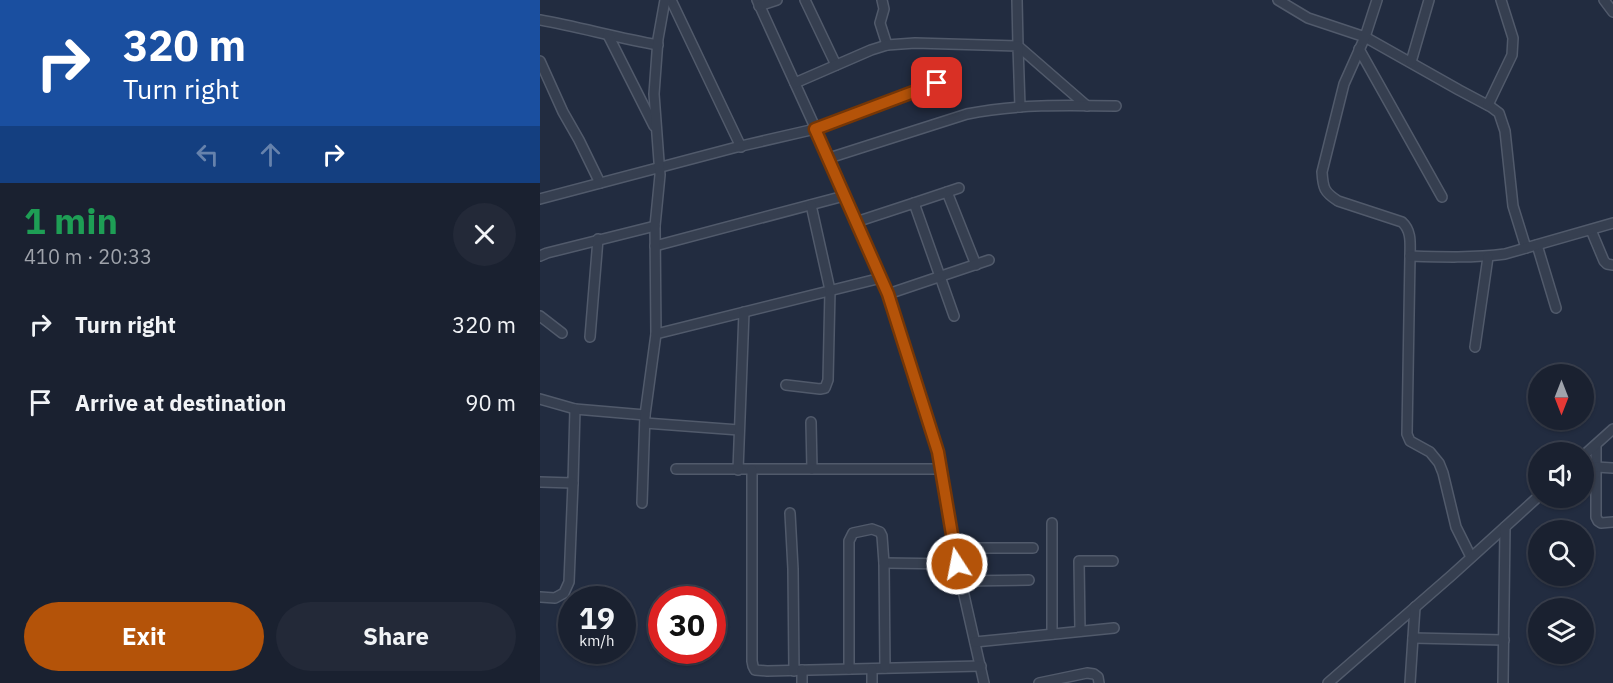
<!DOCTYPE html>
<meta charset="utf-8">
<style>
:root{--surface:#1a2130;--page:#232938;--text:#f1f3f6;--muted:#9fa3ab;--line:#383e4c;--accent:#b45309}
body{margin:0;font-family:"IBM Plex Sans",sans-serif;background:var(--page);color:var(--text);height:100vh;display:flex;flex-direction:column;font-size:22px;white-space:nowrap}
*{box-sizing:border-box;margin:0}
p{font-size:20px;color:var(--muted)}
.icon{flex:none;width:33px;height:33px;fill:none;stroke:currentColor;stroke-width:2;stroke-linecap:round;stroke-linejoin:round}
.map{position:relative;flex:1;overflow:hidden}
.details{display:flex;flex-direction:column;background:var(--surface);width:540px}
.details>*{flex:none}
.banner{background:#1a4fa0;color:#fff;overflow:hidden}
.needle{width:39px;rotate:180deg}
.buttons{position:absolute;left:988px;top:364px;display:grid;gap:12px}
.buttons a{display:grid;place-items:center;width:66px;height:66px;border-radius:50%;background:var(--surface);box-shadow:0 2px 4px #0004,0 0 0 2px var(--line);font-size:30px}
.speed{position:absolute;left:18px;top:586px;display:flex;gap:12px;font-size:30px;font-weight:700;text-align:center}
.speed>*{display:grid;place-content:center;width:78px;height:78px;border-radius:50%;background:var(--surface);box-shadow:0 2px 4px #0004,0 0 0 2px var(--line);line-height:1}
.speed small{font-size:15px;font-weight:400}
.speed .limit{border:9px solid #d22;background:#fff;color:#111}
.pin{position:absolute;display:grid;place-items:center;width:51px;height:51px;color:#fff;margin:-26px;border-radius:12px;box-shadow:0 3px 9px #0006}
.me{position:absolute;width:66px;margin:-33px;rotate:349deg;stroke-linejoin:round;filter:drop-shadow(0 0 4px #0008)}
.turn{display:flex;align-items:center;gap:21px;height:126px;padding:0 24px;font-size:27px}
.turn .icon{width:78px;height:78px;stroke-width:2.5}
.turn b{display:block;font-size:42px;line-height:51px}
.lanes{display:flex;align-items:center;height:57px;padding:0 24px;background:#0003;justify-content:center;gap:30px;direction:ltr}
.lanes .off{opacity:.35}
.round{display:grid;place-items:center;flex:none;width:63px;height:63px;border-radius:32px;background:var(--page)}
.overview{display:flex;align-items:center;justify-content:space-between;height:102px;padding:0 24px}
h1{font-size:36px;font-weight:700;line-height:45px;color:#1e9e55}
.primary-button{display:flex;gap:12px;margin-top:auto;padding:12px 24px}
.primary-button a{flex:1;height:69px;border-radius:36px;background:var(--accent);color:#fff;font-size:24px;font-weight:700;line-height:69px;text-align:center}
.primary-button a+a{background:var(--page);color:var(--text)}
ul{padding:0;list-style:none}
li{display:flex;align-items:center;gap:18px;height:78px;padding:0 24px}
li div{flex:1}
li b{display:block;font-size:22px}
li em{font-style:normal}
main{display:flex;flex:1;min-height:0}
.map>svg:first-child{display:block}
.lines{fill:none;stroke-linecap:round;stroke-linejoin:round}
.minor-casing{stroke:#515a6b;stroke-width:12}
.minor{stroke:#363f50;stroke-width:9}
.route-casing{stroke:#753606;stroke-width:15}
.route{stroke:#b45309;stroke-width:10}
</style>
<main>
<section class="details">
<div class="banner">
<div class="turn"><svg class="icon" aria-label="right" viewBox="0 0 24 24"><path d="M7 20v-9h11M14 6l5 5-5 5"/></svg><div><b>320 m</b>Turn right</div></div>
<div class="lanes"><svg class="icon off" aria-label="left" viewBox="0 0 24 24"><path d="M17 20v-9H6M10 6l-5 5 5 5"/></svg><svg class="icon off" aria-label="ahead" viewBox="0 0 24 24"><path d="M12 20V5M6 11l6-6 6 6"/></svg><svg class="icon" aria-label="right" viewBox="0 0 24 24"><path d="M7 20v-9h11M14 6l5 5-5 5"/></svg></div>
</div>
<div class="overview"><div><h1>1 min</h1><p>410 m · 20:33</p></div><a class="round"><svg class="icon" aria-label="close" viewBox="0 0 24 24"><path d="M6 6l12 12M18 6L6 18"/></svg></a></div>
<ul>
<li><svg class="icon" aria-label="right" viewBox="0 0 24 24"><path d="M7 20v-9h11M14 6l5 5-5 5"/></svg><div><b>Turn right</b></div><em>320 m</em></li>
<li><svg class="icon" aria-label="arrive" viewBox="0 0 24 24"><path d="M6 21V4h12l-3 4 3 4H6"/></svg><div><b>Arrive at destination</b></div><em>90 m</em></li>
</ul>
<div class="primary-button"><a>Exit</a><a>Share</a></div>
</section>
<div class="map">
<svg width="1073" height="683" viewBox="0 0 1073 683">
<rect width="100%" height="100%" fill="#222c40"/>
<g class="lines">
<g class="minor-casing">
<g id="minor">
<path d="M 131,0 L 201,147"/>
<path d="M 217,0 L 289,158 L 348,294 L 398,452 L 417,564 L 444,683"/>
<path d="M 265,0 L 296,65"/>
<path d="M 342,0 L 344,9 L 340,23 L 347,45"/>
<path d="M 477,0 L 478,46 L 547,106"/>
<path d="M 738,0 L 768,18 L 825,37 L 919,90 L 951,107 L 959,113 L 965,131 L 973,206 L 986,248"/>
<path d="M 837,0 L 825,37 L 804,84 L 782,172 C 783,188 784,192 798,201 L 862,222 C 872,231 870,244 870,256 L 867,434 L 870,441 L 890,452 L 899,463 L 903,473 L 916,527 L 931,557"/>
<path d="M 1064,0 L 1073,12"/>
<path d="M 219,6 L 237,0"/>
<path d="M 0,20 C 39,27 78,38 118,45"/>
<path d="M 68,35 L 114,126"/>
<path d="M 819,49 L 902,197"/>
<path d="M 0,61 L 23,112 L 39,140 L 60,183"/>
<path d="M 871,62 L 889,0"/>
<path d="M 255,83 L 331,50 L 347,45 L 375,43 L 478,46 L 480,107"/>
<path d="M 948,105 L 972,55 L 973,38 L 961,0"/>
<path d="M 289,158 L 427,114 C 476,104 527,105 576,106"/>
<path d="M 407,192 L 436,265"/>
<path d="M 0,199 L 197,147 L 275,129 L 397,83"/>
<path d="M 374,203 L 419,188"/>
<path d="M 316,222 L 374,203 L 414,316"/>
<path d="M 1051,230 L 1064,261 L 1067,264 L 1073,265"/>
<path d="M 997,245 L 1016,308"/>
<path d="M 115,246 L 304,196"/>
<path d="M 0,256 L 7,253 L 115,226"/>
<path d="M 870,256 C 902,257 934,258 965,254 L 1073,223"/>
<path d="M 348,294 L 449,260"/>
<path d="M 0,316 L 22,333"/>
<path d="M 116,334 L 341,278"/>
<path d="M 50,337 L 58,239"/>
<path d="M 935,347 L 948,257"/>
<path d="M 246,385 L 280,389 L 285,388 L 288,380 L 290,290 L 271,205"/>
<path d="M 0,399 L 35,409 L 105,415"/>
<path d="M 271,422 L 272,469"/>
<path d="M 105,423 L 199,430"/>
<path d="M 1056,445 L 1056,517 L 1058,521 L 1061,523 L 1073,522"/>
<path d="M 1044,455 L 1073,429"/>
<path d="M 1056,467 L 1073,468"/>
<path d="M 136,469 L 401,469"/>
<path d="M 198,470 L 204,312"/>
<path d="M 212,470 L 212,661 L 213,666 L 215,670 L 227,671 L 441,666"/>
<path d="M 0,482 L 33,483 L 35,409"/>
<path d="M 102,503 L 105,415 L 116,334 L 115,226 L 120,175 L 114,94 L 118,39 L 125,0"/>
<path d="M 250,513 L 253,569 L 254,671"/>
<path d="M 414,548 L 493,548"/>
<path d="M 344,563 L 417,564"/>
<path d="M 422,581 L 489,580"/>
<path d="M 0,597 L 15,598 L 24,593 L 29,582 L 33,483"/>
<path d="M 540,631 L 539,561 L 573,561"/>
<path d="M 512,634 L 512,523"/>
<path d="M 873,638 L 964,640"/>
<path d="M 435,642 L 574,628"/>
<path d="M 309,669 L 309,541 L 313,533 L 332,529 L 340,532 L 342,536 L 344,563 L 345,668"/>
<path d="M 262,670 L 262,683"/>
<path d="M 332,683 L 332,669"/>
<path d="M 499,683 L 547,673 L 554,674 L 558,677 L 559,683"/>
<path d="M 788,683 L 912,575 L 999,496"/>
<path d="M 870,683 L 875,607"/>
<path d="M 963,683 L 965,527"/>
</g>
</g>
<use href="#minor" class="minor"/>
</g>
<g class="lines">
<g class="route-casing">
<path id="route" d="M 397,83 L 275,129 L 348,294 L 398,452 L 417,564"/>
</g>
<use href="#route" class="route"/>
</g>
</svg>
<div class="buttons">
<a><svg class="needle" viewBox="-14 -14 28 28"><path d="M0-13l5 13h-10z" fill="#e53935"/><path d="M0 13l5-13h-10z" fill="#9fa3ab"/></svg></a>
<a><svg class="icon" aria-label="sound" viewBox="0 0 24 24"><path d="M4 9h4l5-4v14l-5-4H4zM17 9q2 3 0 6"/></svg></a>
<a><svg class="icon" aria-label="search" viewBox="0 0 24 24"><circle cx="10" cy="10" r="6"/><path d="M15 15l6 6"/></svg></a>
<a><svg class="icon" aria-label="layers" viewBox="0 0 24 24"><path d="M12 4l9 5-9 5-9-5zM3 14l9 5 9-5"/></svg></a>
</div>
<div class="speed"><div>19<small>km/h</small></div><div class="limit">30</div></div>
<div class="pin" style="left:397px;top:83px;background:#d93025"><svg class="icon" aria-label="arrive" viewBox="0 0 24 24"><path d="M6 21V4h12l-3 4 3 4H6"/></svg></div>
<svg class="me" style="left:417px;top:564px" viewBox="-20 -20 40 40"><circle r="17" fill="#b45309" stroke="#fff" stroke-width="3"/><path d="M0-11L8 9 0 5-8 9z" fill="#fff"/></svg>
</div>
</main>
